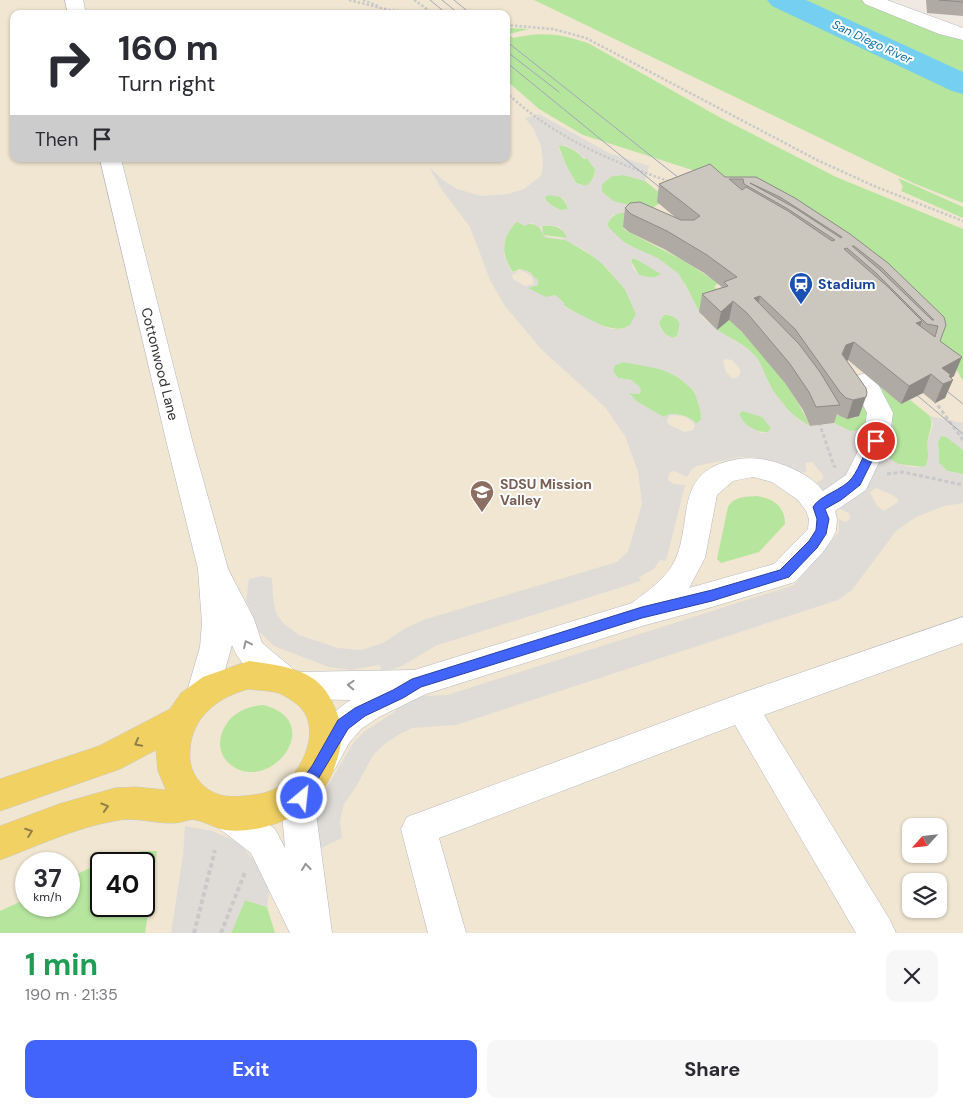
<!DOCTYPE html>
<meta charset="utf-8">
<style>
:root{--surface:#fff;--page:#f7f7f7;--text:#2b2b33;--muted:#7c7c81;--accent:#4264fb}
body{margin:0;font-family:"DM Sans",sans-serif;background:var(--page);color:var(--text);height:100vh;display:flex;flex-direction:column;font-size:19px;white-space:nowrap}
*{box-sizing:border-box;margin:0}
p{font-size:16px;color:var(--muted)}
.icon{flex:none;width:28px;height:28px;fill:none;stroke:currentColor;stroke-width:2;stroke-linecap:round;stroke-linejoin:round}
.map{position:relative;height:933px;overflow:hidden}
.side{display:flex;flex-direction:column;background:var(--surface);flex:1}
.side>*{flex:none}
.banner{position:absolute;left:10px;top:10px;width:500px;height:152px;border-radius:10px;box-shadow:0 1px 4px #0004;background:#fff;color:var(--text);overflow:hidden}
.needle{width:32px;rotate:243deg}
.buttons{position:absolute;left:902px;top:818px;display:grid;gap:10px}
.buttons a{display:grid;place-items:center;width:45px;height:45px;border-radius:10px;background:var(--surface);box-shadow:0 1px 4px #0004;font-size:25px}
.speed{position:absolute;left:15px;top:852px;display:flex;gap:10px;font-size:25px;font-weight:700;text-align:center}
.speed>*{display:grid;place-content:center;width:65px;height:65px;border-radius:50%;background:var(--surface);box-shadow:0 1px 4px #0004;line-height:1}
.speed small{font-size:12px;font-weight:400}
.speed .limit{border:2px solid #111;border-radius:8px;background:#fff;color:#111}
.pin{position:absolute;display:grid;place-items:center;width:42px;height:42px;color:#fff;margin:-21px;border:2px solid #fff;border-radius:50%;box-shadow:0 1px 5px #0007}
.me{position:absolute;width:55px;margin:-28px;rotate:28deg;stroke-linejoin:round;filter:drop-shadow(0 0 4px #0008)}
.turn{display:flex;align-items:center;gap:18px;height:105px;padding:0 25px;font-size:22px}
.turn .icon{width:65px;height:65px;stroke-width:2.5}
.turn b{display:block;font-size:35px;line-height:42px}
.then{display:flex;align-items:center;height:48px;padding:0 25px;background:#0003;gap:10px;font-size:19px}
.round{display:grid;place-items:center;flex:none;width:52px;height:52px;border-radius:10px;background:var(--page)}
.summary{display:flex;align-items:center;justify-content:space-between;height:85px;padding:0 25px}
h1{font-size:30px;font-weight:700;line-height:38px;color:#1e9e55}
.primary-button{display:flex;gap:10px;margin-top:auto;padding:10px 25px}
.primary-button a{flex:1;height:58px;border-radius:10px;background:var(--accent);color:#fff;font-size:20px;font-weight:700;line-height:58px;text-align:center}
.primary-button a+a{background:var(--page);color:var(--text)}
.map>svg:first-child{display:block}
.education{fill:#f0e6d1;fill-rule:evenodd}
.green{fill:#b6e59e;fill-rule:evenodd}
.plaza{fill:#dfdcd8;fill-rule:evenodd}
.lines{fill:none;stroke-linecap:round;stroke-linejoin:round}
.river{fill:#75cff0;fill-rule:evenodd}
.minor-casing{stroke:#b4b7c1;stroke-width:1}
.major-casing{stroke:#c9c9c9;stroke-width:1}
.path-far2{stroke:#c9c9c9;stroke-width:2.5;stroke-dasharray:2.5 2;stroke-linecap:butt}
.path-far1{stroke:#c9c9c9;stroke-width:3;stroke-dasharray:4 2.5;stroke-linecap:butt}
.path{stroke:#c9c9c9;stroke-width:4;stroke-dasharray:4.5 3;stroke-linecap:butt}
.minor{fill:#fff;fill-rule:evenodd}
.major{fill:#f2d163;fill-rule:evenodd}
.tram{stroke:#a3a6b8;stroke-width:1}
.wall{fill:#afaba4}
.shaded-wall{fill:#8e8b86}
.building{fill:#cbc7bf;stroke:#8e8b86;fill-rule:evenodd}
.oneway{stroke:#969696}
.oneway2{stroke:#908048}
.route{fill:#4264fb;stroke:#2b41a3}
.labels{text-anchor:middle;stroke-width:4;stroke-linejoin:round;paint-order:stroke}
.far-water-label{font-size:12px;font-style:italic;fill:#0d6fa3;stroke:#fff}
.transit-label{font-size:14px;font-weight:bold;fill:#164399;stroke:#fff;text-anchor:start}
.street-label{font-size:14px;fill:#2e2e2e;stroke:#fff}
.education-label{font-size:14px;font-weight:bold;fill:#785e54;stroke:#fff;text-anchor:start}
</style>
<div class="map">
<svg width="963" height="933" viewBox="0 0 963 933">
<rect width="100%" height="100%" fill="#efe9e1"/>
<path class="education" d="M 0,0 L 548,0 L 963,199 L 963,933 L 0,933 ZM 14,14 L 506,14 L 506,159 L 14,159 ZM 911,826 L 939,826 L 939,854 L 911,854 ZM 26,864 L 69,864 L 69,906 L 26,906 ZM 101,864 L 144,864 L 144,906 L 101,906 ZM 911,881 L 939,881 L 939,909 L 911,909 Z"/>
<g class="green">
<path d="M 534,0 L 888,0 L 963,32 L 963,203 L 913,183 Z"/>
<path d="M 506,28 L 529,29 L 509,34 L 513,38 C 541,31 562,34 588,43 L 721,118 L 836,177 L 963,229 L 963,381 L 938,336 L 739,185 L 583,135 L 539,109 L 506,80 Z"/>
<path d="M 558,144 C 568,147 576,150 584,159 L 587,158 L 595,169 C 595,176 592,182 586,186 L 576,183 L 566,165 Z"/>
<path d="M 624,175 L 645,181 L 666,198 L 649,211 L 613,201 L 602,192 L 602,184 L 612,176 Z"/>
<path d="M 898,178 L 963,207 L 963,218 L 901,191 L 903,187 Z"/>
<path d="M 549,195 C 561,195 564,198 568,209 C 561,213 550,206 545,199 L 546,196 Z"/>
<path d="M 625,212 L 641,217 L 623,227 L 625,230 L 684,261 L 718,283 L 714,287 L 720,291 L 699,312 L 685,284 L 640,251 L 618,239 L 607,225 C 611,216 616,213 625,212 Z"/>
<path d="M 517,221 C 526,228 535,218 543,233 L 542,226 C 553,225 562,226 567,237 L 566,238 L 544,235 L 544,237 L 566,240 L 599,260 L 625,289 L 636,314 C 629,348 579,314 563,305 L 564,303 L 555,295 L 547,298 L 526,288 L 538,285 L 531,273 L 520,269 L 513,272 C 500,253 501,238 517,221 Z"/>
<path d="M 632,259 L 636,259 L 662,274 L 660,277 L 647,278 L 639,275 L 631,261 Z"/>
<path d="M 664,315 C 673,315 676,317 680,324 L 677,336 L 673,338 C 664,335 662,331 659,322 Z"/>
<path d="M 729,320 C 762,350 791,385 810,426 C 792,417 776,400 768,381 C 764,374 761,363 756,357 C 745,344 731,339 717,330 Z"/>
<path d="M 623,362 C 657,365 704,377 701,420 L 696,424 C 689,415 674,411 664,418 L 636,401 L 628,392 L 634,394 L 641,390 L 631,380 L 618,378 L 613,371 L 615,365 Z"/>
<path d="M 849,376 L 869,417 C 864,434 846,436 834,423 C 829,419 826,411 823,405 C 836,412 844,423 859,416 Z"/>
<path d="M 876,383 L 901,404 L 910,400 L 930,416 C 933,426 930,429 928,439 C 926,449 931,458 925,467 L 898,464 L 890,459 L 886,453 L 888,442 Z"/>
<path d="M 742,410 L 763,417 L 771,428 L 768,432 C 756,433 743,426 739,414 Z"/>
<path d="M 941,436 L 948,437 L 963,450 L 963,474 L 947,471 L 939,463 L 938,442 Z"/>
<path d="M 757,496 C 773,499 785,506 785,524 L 759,552 L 721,563 L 717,559 L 728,507 C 734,496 746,497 757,496 Z"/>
<path d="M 263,705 C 328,721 270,795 231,765 C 211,750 221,721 241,711 C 248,707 255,706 263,705 Z"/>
<path d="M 143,851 L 157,851 L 145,933 L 0,933 L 0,911 L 26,899 L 26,906 L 69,906 L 69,878 L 113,857 ZM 101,864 L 144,864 L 144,906 L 101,906 Z"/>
<path d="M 245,900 L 267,907 L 275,933 L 231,933 Z"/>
</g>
<g class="plaza">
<path d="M 539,114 L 609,153 L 649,166 L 645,181 L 624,175 L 612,176 L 602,184 L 602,192 L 613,201 L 649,211 L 641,217 L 625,212 L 613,215 L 607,224 L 610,229 L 626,244 L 658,258 L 679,274 L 702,317 L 717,330 L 748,349 L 758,359 L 771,388 L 788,410 L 800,421 L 810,426 L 834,423 L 851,431 L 862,430 L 867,425 L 874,381 L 890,406 L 893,427 L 886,453 L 890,459 L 898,464 L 912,467 L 924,467 L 928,462 L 928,440 L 933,425 L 930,416 L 963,423 L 963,450 L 945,436 L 941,436 L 938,442 L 939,463 L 947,471 L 963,474 L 963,503 L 944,506 L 916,517 L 896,531 L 852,590 L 838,600 L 456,725 L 412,728 L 400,734 L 386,743 L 373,755 L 356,787 L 344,804 L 340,821 L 342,838 L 317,850 L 306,828 L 322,795 L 354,742 L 365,731 L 396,711 L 393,704 L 423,696 L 447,695 L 794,585 L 839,532 L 839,519 L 845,522 L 850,519 L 849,513 L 834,507 L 817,482 L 823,479 L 823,475 L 812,462 L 806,463 L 806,473 L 754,457 L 740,457 L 697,466 L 692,469 L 687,477 L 674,471 L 669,473 L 668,480 L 674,484 L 685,485 L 666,561 L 660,560 L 654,569 L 639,577 L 641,581 L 435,646 L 402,666 L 383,672 L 379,665 L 351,670 L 329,667 L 274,646 L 261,633 L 255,635 L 250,626 L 256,623 L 246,600 L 249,579 L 262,576 L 272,578 L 273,597 L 276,613 L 284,624 L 299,635 L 338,648 L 361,650 L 383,643 L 404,629 L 423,620 L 617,562 L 628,551 L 642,504 L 638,472 L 625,436 L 605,407 L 541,349 L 505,306 L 490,280 L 470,227 L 442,190 L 429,167 L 443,180 L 457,189 L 481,196 L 508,194 L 524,189 L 541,176 L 543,165 L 541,146 L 533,128 L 525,118 ZM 564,145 L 578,152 L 581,157 L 587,158 L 595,169 L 595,175 L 590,183 L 586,186 L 576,183 L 566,165 L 558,146 ZM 549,195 L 561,197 L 565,200 L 568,209 L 560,210 L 548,203 L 545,199 L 546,196 ZM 516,221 L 524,226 L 531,223 L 539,227 L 544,237 L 549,238 L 566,240 L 586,251 L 605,266 L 625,289 L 636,314 L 630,325 L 622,329 L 611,329 L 603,326 L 563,306 L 564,303 L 555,295 L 546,297 L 528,288 L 538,285 L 538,280 L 526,270 L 512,272 L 504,256 L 505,238 ZM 545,225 L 560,227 L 567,237 L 562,239 L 548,237 L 544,235 L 541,229 L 541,226 ZM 632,259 L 636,259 L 661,274 L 653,278 L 639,275 L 633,268 L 631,261 ZM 519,271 L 525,272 L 532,277 L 534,284 L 525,286 L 513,279 L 512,275 ZM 664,315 L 671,315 L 676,318 L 680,324 L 677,336 L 673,338 L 666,335 L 661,330 L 659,322 ZM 726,359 L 732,360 L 740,369 L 740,374 L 736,378 L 732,378 L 726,372 L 723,361 ZM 623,362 L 660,369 L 677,376 L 694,391 L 701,412 L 701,420 L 696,424 L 694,421 L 677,414 L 669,414 L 664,417 L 636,401 L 629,393 L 640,394 L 641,390 L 639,386 L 631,380 L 618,378 L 613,371 L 615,365 ZM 742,411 L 762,417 L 771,428 L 768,432 L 761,433 L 745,424 L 739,414 ZM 670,415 L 682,416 L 693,422 L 695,426 L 693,430 L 684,432 L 668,424 L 667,420 ZM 876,488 L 892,495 L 898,499 L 898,502 L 884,511 L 877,506 L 870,492 Z"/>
<path d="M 185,826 L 212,831 L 239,843 L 263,870 L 269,892 L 267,907 L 245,900 L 231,933 L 171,933 L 183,855 Z"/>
</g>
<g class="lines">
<path class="river" d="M 767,0 L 806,0 L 963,72 L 963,94 L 952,91 L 772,6 Z"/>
<g class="minor-casing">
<g id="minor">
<path d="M 65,0 L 83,0 L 86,14 L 68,14 Z"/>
<path d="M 862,0 L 887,0 L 963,28 L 963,40 L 939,34 L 865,4 Z"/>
<path d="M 100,159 L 121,159 L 192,440 L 228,569 L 254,619 L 262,643 L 292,668 L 294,672 L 414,670 L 632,603 C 646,592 664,580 673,564 C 693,529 674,479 722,463 C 740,457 753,457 771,461 C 789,466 811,475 823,491 L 846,475 L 863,441 L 867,413 L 852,382 L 856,376 L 865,373 L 874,376 L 893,413 L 889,441 L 866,490 L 835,511 L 837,519 L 836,531 L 832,539 L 823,552 L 795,582 L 712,607 L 642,626 L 426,694 L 379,717 L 361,729 L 349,743 L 335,769 L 322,773 L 326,782 L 316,813 L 332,933 L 290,933 L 251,853 L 216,826 L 211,814 L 216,802 L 228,797 L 240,802 L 275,829 L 285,848 L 282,813 L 294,775 L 297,771 L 310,766 L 306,758 C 317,735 328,713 351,700 L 297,699 L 286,695 L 284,691 C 266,694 237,661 232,645 L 218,695 L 213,705 L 202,709 L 191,705 L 186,695 L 200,647 L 202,623 L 198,569 L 166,440 ZM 753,477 L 772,482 L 798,500 L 806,511 L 809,519 L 808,529 L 774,564 L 689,588 L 705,558 L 717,495 L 733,481 Z"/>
<path d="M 963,617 L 963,643 L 764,715 L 890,920 L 896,933 L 856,933 L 735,725 L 439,838 L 466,933 L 428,933 L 401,829 L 407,817 L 742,693 Z"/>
</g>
</g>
<g class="major-casing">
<path id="major" d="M 249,661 C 277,665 314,668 329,696 C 345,727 345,738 333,771 C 328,784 318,798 307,807 C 288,823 250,834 225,830 C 215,828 206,822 196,820 C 190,818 182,823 174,823 C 154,824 135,816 114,821 C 75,828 37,846 0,860 L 0,826 L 59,804 L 115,788 L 136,787 L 166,790 L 158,771 L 156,750 L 120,769 L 0,811 L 0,779 L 99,746 L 170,709 L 181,693 L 203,677 ZM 249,689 C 259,691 274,690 283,695 C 288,698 297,703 301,708 C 321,730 303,770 282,785 C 270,793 257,795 243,796 C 225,798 211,795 199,781 C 191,771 189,762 190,749 C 192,717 219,696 249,689 Z"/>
</g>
<g class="path-far2">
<path d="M 349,0 L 389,10 L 424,14"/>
<path d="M 363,0 L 378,6"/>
<path d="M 414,0 L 434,14"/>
<path d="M 506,25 L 553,29 L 586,38 L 817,160 L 874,186 L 963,221"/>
<path d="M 506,92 C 553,137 610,161 671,182"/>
</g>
<g class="path-far1">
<path d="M 934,400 L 963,440"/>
<path d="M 819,422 L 834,466 L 836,467"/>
<path d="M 887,474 L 903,472 L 963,485"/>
</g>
<g class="path">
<path d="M 194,933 L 215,850"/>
<path d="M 221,933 L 245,872"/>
</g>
<use href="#minor" class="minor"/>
<use href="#major" class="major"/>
<g class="tram">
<path d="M 430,0 L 447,14"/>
<path d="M 442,0 L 459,14"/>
<path d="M 454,0 L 471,14"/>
<path d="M 506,41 L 689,186"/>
<path d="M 506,51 L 559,92"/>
<path d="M 506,62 L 669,195"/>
<path d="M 937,383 L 963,404"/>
<path d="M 906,386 L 963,434"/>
</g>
</g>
<g class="wall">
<path d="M 926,0 L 963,0 L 963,16 L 927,13 Z"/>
<path d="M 725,177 L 756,177 L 795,198 L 944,317 L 940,341 L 954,376 L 951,378 L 945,398 L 935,403 L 923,393 L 901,404 L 848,360 L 847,361 L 859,416 L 847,419 L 840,416 L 837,414 L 834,423 L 810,426 L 803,410 L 785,383 L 742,332 L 729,320 L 717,330 L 699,312 L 702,294 L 722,287 L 704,273 L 664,249 L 629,232 L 623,227 L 625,208 L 676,218 L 657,202 L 659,184 Z"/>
</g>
<g class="shaded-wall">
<path d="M 760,296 L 756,314 L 754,298 Z"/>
<path d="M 733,301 L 729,320 L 717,330 L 721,312 Z"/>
<path d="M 922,321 L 915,339 L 916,323 Z"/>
<path d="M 854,342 L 848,360 L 839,363 L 836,372 L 846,345 Z"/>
<path d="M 962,357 L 954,376 L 949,379 L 953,380 L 945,398 L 935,403 L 943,384 L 942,368 Z"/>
<path d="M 931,374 L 923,393 L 901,404 L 909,386 Z"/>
<path d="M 866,397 L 859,416 L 847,419 L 853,400 Z"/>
</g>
<g class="building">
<path d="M 939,0 L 963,0 L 963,2 Z"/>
<path d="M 710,164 L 725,177 L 756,177 L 795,198 L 850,234 L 888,263 L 944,317 L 946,325 L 940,341 L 962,357 L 942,368 L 951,375 L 949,376 L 953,380 L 943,384 L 931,374 L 909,386 L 854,342 L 846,345 L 842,354 L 866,388 L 867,393 L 866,397 L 853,400 L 846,398 L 840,392 L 795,329 L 760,296 L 754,298 L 799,344 L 820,372 L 840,405 L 816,407 L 809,392 L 790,364 L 747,313 L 733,301 L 721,312 L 702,294 L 728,286 L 724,282 L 737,277 L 707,255 L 667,231 L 631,214 L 625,208 L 630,203 L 640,202 L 681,220 L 694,220 L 700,216 L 659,184 ZM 729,179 L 743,179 L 744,184 L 788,209 L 835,240 L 832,241 L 788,211 L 746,187 L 742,190 ZM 750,183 L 780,197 L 842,237 L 841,238 L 795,208 ZM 852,246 L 854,246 L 882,268 L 934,320 L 932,320 L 880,270 ZM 847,248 L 876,273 L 927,324 L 938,326 L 935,337 L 916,323 L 922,321 L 888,287 L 844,249 Z"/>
</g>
<defs><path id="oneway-chevron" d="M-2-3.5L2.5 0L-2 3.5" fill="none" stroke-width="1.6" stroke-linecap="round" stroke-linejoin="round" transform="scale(1.25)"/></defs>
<g class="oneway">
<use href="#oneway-chevron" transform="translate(247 644) rotate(-115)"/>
<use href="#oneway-chevron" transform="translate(351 685) rotate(-178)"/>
<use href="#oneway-chevron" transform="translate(306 867) rotate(-96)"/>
</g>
<g class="oneway2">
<use href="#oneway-chevron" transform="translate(138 743) rotate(152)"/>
<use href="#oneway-chevron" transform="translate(105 807) rotate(-17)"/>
<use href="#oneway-chevron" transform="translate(29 832) rotate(-20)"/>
</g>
<path class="route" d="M 876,437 L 882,441 L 860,485 L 841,500 L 825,509 L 829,519 L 826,534 L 817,548 L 789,577 L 712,601 L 642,618 L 421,687 L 403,698 L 365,716 L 348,729 L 312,789 L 307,802 L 302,804 L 297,802 L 295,798 L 301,781 L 312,766 L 338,720 L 355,708 L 393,690 L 412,679 L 642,607 L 712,590 L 780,570 L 809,541 L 816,530 L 817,519 L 813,507 C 820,495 843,490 852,478 C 860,467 865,451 872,438 Z"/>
<defs>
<g id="station-pin" transform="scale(1.25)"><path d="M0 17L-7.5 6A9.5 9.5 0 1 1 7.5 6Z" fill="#1a4fb4" stroke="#fff"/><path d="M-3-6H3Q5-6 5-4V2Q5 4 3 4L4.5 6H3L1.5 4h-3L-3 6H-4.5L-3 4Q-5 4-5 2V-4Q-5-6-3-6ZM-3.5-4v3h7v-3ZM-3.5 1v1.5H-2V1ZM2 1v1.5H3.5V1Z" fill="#fff"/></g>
<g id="university-pin" transform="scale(1.25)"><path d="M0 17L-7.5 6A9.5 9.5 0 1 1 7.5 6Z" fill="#8d6e63" stroke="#fff"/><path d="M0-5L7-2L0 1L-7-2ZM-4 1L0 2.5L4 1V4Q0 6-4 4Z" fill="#fff"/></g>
</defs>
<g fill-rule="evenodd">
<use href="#station-pin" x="801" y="284"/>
<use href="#university-pin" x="482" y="492"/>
</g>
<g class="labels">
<g class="far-water-label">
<text transform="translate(872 42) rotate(25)" y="4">San Diego River</text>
</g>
<g class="transit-label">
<text x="818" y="289">Stadium</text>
</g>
<g class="street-label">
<text transform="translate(160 364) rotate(76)" y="5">Cottonwood Lane</text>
</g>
<g class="education-label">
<text x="500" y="489">SDSU Mission<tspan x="500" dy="16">Valley</tspan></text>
</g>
</g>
</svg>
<div class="buttons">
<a><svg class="needle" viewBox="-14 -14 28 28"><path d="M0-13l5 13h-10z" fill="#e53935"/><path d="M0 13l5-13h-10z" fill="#7c7c81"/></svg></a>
<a><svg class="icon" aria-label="layers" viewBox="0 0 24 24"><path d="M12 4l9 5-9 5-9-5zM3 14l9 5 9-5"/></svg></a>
</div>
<div class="speed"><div>37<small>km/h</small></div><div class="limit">40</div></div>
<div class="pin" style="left:876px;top:441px;background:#d93025"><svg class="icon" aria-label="arrive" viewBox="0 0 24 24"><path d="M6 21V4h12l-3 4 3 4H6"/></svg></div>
<svg class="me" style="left:302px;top:798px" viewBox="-20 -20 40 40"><circle r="17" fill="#4264fb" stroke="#fff" stroke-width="3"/><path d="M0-11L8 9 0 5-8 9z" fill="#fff"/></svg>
<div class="banner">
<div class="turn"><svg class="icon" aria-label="right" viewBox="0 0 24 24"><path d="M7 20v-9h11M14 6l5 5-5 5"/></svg><div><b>160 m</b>Turn right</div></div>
<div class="then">Then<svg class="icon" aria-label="arrive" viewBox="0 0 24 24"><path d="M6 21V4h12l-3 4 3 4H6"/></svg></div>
</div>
</div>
<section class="side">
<div class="summary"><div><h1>1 min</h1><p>190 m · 21:35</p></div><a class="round"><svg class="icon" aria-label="close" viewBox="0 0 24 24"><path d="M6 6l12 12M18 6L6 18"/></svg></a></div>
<div class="primary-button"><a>Exit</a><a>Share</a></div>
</section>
